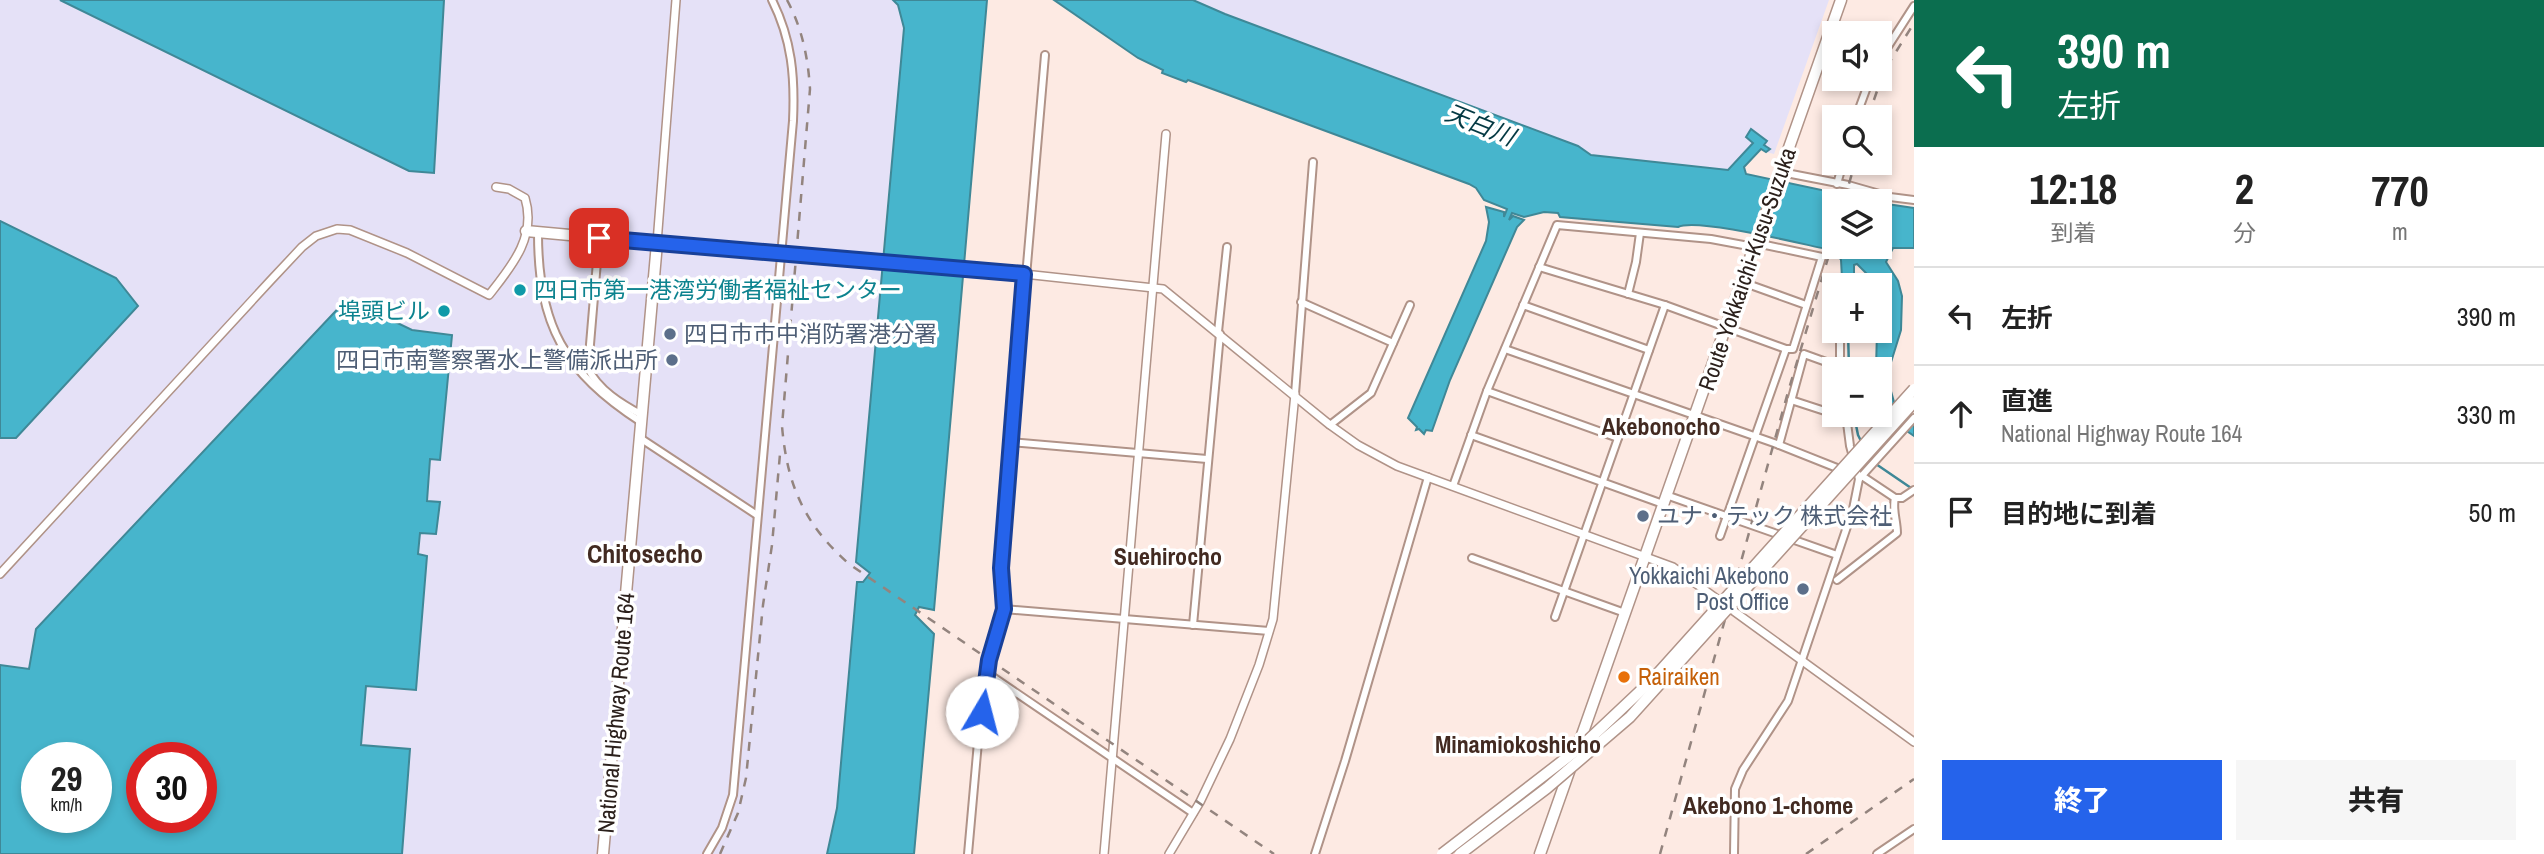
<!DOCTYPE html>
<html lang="ja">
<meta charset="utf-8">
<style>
:root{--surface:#fff;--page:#f6f6f6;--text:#222;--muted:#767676;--line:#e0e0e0;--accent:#2563eb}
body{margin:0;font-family:"Archivo Narrow","Noto Sans JP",sans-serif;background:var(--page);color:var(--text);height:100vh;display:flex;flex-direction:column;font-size:26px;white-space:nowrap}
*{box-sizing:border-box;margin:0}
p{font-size:23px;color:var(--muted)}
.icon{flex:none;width:38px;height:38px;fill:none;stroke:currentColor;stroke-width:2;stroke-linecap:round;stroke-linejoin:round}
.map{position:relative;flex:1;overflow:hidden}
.side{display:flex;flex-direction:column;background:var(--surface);width:630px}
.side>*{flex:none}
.top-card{background:#0b6e4f;color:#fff;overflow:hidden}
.fabs{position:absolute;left:1822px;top:21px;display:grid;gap:14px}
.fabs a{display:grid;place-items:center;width:70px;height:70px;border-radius:0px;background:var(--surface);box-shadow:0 4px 10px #0003;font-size:35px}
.speed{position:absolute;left:21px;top:742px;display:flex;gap:14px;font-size:35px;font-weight:700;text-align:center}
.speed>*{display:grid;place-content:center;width:91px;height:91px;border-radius:50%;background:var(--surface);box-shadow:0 4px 10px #0003;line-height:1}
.speed small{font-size:18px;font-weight:400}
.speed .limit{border:10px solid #d22;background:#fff;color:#111}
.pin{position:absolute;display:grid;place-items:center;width:60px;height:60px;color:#fff;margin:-30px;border-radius:14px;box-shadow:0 4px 10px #0006}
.me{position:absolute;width:77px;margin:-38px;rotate:8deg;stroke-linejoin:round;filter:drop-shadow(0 0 5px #0008)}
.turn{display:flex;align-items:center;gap:24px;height:147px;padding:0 28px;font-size:32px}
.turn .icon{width:91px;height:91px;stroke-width:2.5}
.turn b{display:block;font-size:49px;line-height:60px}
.eta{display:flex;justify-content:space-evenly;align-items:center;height:119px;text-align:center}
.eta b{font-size:42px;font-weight:800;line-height:49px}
.button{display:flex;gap:14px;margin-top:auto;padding:14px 28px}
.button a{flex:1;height:80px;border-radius:0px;background:var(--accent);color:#fff;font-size:28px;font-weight:800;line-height:80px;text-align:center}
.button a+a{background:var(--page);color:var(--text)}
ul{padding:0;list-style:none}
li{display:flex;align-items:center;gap:21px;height:98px;padding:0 28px;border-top:2px solid var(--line)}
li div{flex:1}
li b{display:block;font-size:26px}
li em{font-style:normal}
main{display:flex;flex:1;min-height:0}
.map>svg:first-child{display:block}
.industrial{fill:#e5e1f7}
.water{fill:#47b5cc;stroke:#3f8897;stroke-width:2;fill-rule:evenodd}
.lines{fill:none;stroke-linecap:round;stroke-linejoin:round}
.stream{stroke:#3f8897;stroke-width:2.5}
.minor-casing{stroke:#b09388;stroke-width:10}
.tertiary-casing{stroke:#b09388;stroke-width:10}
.primary-casing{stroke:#b09388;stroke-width:13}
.trunk-casing{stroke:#b09388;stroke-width:13}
.minor{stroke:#fff;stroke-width:6}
.tertiary{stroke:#fff;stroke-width:7}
.primary{stroke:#fff;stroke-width:10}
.trunk{stroke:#fff;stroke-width:10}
.rail{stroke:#93847e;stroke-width:2.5;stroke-dasharray:9 9;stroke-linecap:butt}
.trunk-bridge-casing{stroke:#b09388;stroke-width:13;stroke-linecap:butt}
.trunk-bridge{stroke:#fff;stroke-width:10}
.route-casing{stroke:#184099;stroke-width:18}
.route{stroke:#2563eb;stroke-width:12}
.culture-dot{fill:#0f9aa8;stroke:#fff;stroke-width:2.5}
.service-dot{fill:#5c6f8a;stroke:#fff;stroke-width:2.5}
.food-dot{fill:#e8710a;stroke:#fff;stroke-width:2.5}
.labels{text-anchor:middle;stroke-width:7;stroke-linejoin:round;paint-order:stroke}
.street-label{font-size:23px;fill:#2b201c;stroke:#fff}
.culture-label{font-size:23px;fill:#0d838f;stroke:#fff;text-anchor:start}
.service-label{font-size:23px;fill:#4e5e75;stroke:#fff;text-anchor:start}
.food-label{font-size:23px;fill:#c56008;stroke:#fff;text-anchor:start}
.water-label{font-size:24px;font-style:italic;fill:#043943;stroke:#fff}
.neighbourhood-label{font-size:24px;font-weight:bold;fill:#422a21;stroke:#fff}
.quarter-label{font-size:26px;font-weight:bold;fill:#422a21;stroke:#fff}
</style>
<main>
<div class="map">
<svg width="1914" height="854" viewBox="0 0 1914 854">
<rect width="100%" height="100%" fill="#fdeae3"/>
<g class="industrial">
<path d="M 0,0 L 60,0 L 408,171 L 433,173 L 444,0 L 893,0 L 898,5 L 904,28 L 883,249 L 885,257 L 882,272 L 871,573 L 863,582 L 857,582 L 837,808 L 827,854 L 402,854 L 410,750 L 361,746 L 366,686 L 416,690 L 426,556 L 418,555 L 420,533 L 436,534 L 427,501 L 430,459 L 440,459 L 450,334 L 412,331 L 348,299 L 202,451 L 147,512 L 29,669 L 0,665 L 0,438 L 16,438 L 116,278 L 0,221 Z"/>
<path d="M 1193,0 L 1829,0 L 1774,154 L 1766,152 L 1769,149 L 1753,143 L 1728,170 L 1587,154 L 1578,146 L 1225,14 Z"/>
</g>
<g class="water">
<path d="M 60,0 L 444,0 L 434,173 L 409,171 Z"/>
<path d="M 893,0 L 987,0 L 934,610 L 919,607 L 915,615 L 934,634 L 914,854 L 827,854 L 837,808 L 857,582 L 863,582 L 870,573 L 856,562 L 904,28 L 898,5 Z"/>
<path d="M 1054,0 L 1193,0 L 1225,14 L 1578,146 L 1591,155 L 1728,170 L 1753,143 L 1746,137 L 1751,129 L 1767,141 L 1764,145 L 1770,149 L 1766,152 L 1761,149 L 1744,167 L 1746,174 L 1873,201 L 1834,201 L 1834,247 L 1880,247 L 1880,203 L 1914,208 L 1914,248 L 1893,248 L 1886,262 L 1898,281 L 1902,296 L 1901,330 L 1888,372 L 1889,384 L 1894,402 L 1914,419 L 1914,436 C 1878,412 1880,412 1880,369 L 1876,369 L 1877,331 L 1880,331 L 1880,285 L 1874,285 L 1872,279 L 1857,264 L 1854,265 L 1854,279 L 1842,278 L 1841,260 L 1836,251 C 1809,246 1697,217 1678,227 L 1560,217 L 1558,213 L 1544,212 L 1524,217 L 1512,213 L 1509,220 L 1513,216 L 1524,220 L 1517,227 L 1450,380 L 1432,431 L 1426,430 L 1424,434 L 1419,429 L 1416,430 L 1417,427 L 1408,418 L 1486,241 L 1489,222 L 1486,207 L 1504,212 L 1504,217 L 1507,209 L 1484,200 L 1476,188 L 1469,184 L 1188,80 L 1186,82 L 1162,73 L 1163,70 L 1138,58 Z"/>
<path d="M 0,221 L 116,278 L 138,306 L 16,438 L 0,438 Z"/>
<path d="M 347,299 L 412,330 L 452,335 L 440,460 L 430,459 L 427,501 L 440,502 L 436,534 L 420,533 L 418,554 L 427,556 L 416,690 L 366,686 L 361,745 L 410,749 L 402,854 L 0,854 L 0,665 L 29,669 L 36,629 ZM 37,758 L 96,758 L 96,817 L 37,817 ZM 142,758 L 201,758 L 201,817 L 142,817 Z"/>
</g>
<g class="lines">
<g class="stream">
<path d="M 1848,331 L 1849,369"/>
<path d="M 1854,415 L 1858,435 L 1861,441"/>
<path d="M 1870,456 L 1873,462 L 1914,490"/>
</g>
<g class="minor-casing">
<g id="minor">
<path d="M 1880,59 L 1914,6"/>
<path d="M 1856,117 L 1870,79"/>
<path d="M 1781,172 L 1848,185 L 1890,197 L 1914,200"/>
<path d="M 1837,184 L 1843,163"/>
<path d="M 538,233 C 538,325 564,372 641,422"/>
<path d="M 599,238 L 588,368 C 598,390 622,404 642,415"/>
<path d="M 1539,267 L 1665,305 L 1786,349"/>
<path d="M 1742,282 L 1806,305"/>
<path d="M 1628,294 L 1636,262 L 1640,233"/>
<path d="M 1301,302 L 1393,343"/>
<path d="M 1523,305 L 1649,350"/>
<path d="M 1840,331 L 1840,367"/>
<path d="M 1218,332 L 1227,247"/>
<path d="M 1505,349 L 1774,443 L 1842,470"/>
<path d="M 1487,391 L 1618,438"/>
<path d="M 1295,394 L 1313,162"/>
<path d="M 1791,400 L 1834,414"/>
<path d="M 1330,425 L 1371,393 L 1410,305"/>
<path d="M 1471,435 L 1663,504"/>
<path d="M 640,438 L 757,515"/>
<path d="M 1011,442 L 1207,459"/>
<path d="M 1779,445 L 1804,354 L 1840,367"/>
<path d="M 1862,476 L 1895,498"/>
<path d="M 1859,479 L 1914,418"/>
<path d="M 1453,486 L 1487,391 L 1557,225 L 1711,239 L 1754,247"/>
<path d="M 1666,495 L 1837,555"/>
<path d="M 1720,536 L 1786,349 L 1793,349 L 1822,257 L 1756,243"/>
<path d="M 1472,558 L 1625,613"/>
<path d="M 1837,580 L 1897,533 C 1897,521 1892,509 1895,498 L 1902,498 L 1914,490"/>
<path d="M 1004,609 L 1269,631"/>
<path d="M 1555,617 L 1665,305"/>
<path d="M 1193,625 L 1220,334"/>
<path d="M 987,673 L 1193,813"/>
<path d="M 707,854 L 722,828 L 733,795 L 793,121 C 795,77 792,40 772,0"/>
<path d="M 968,854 L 979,731 L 989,660 L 1004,609 L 1001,568 L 1045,55"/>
<path d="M 1315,854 L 1345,761 L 1428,477"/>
<path d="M 1734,854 L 1735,789 L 1743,770 L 1788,701 L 1853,509 L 1859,479 L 1850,446 L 1846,415"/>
<path d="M 1877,854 L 1914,829"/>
</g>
</g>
<g class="tertiary-casing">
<g id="tertiary">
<path d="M 676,0 L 657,243 L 1024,274 L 1163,289 L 1330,425 L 1358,445 L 1397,466 L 1673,567 L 1914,742"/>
<path d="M 0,574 L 271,280 L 302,247 L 316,236 L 337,229 L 350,230 L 407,253 L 489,295 C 511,267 537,237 525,198 L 509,189 L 496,187"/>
<path d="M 1104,854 L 1166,134"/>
<path d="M 1169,854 L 1200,802 L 1230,739 L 1259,665 L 1273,619 L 1295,394"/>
</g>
</g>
<g class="primary-casing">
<g id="primary">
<path d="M 1576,752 L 1841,0"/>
<path d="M 1540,854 L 1571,766"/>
</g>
</g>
<g class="trunk-casing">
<path id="trunk" d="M 526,231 L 657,243 L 603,854"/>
</g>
<use href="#minor" class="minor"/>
<use href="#tertiary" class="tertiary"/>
<use href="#primary" class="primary"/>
<use href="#trunk" class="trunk"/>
<g class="rail">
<path d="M 787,0 C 802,28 808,57 810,89 L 782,426 C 787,485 804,524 849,564 L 1274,854"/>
<path d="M 1868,117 L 1884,71 L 1914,23"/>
<path d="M 1844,201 L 1855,163"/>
<path d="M 720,854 L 738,813 L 746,778 L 763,605 L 772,545 L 780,454"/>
<path d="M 1660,854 L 1788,392 L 1834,238"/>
<path d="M 1806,854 L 1914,779"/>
</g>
<g class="trunk-bridge-casing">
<g id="trunk-bridge">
<path d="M 1442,854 L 1582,746 L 1651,681 L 1914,389"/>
<path d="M 1460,854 L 1547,788 L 1630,717 L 1914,402"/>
</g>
</g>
<use href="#trunk-bridge" class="trunk-bridge"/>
</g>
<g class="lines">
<g class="route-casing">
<path id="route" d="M 599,238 L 1024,274 L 1001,568 L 1004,609 L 989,660 L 982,712"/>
</g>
<use href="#route" class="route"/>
</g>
<g class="culture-dot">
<circle cx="520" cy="290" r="7"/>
<circle cx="444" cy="311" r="7"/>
</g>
<g class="service-dot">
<circle cx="670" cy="334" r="7"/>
<circle cx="672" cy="360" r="7"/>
<circle cx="1643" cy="516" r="7"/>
<circle cx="1803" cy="589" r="7"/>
</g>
<circle class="food-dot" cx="1624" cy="677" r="7"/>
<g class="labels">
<g class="street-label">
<text transform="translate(1747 269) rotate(-71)" y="8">Route Yokkaichi-Kusu-Suzuka</text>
<text transform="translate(616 713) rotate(-85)" y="8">National Highway Route 164</text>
</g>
<g class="culture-label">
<text x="534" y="298">四日市第一港湾労働者福祉センター</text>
<text x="430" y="319" text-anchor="end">埠頭ビル</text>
</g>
<g class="service-label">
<text x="684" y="342">四日市市中消防署港分署</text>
<text x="658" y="368" text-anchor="end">四日市南警察署水上警備派出所</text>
<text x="1657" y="524">ユナ・テック 株式会社</text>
<text x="1789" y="584" text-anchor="end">Yokkaichi Akebono<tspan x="1789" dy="26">Post Office</tspan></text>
</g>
<g class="food-label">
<text x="1638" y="685">Rairaiken</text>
</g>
<g class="water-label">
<text transform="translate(1480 125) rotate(22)" y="8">天白川</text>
</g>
<g class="neighbourhood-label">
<text x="1661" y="435">Akebonocho</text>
<text x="1168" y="565">Suehirocho</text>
<text x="1518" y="753">Minamiokoshicho</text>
<text x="1768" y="814">Akebono 1-chome</text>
</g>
<g class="quarter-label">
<text x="645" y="563">Chitosecho</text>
</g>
</g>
</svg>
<div class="fabs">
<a><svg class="icon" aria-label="sound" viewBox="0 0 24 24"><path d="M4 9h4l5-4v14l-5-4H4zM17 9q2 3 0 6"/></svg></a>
<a><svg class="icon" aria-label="search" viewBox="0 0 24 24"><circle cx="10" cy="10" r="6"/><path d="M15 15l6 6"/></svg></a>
<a><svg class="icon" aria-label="layers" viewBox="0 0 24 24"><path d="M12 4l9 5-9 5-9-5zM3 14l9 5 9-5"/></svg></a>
<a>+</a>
<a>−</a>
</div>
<div class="speed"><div>29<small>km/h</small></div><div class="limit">30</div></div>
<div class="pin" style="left:599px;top:238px;background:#d93025"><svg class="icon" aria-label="arrive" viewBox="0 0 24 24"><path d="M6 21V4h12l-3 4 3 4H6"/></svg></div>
<svg class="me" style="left:982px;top:712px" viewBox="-20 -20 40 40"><circle r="19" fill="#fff"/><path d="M0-13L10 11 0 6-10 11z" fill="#2563eb"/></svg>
</div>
<section class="side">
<div class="top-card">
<div class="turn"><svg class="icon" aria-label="left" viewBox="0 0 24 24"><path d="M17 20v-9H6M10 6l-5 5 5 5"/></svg><div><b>390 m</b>左折</div></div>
</div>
<div class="eta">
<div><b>12:18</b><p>到着</p></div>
<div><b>2</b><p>分</p></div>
<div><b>770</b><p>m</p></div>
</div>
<ul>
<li><svg class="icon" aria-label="left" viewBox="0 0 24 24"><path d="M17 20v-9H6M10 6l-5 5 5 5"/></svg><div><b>左折</b></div><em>390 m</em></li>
<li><svg class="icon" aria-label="ahead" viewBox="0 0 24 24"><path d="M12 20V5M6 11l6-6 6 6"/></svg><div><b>直進</b><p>National Highway Route 164</p></div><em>330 m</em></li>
<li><svg class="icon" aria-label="arrive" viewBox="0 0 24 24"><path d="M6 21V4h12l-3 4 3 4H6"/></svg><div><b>目的地に到着</b></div><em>50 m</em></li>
</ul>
<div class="button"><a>終了</a><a>共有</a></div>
</section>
</main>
